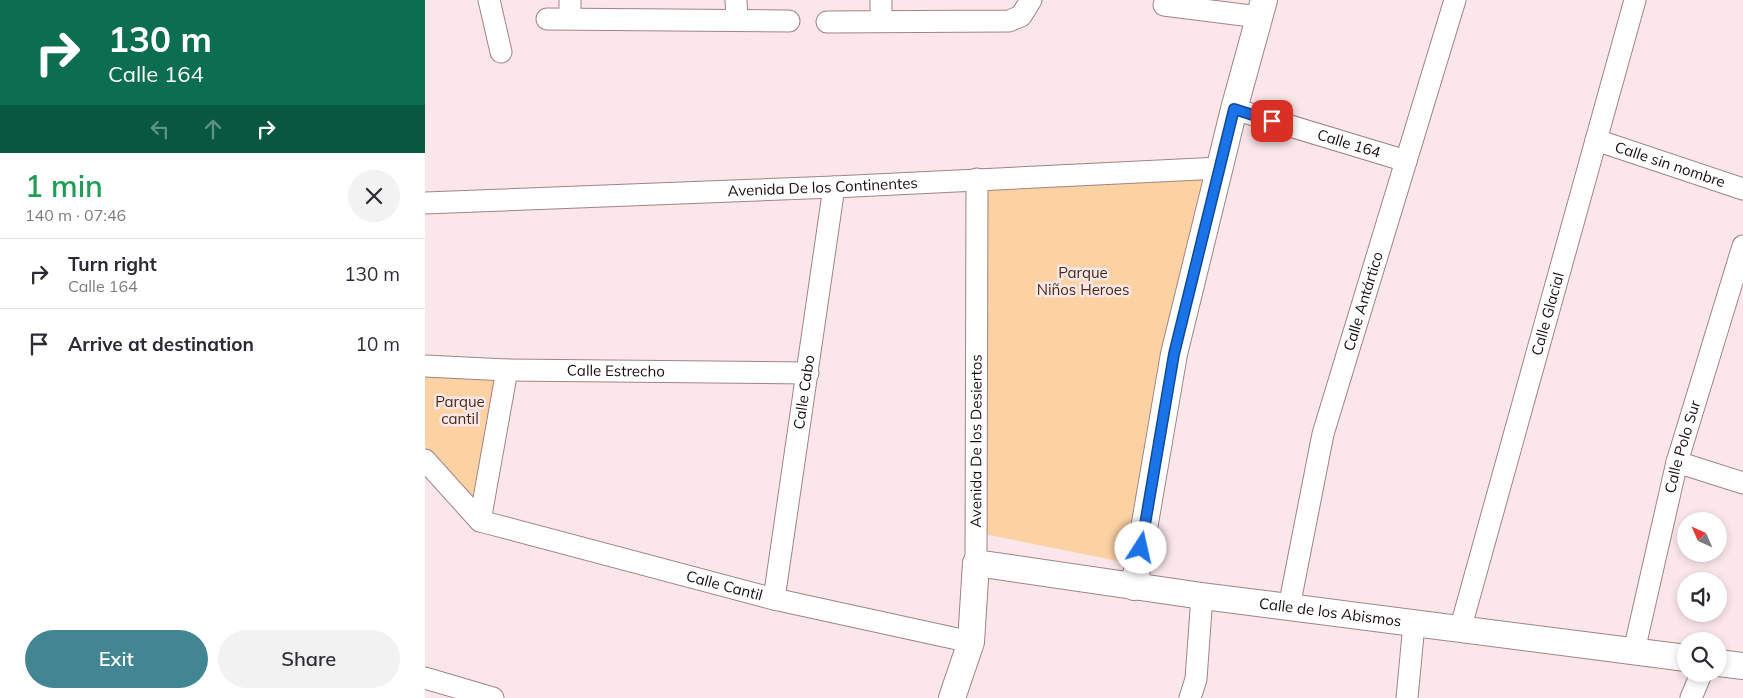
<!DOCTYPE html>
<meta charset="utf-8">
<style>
:root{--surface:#fff;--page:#f2f2f3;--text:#2b2b33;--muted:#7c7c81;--line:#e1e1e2;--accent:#428694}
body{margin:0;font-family:Mulish,sans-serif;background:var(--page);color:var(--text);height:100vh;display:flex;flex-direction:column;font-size:19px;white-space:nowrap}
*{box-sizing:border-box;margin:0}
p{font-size:16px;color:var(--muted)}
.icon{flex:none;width:28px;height:28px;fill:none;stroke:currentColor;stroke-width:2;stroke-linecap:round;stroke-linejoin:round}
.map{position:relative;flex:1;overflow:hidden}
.sheet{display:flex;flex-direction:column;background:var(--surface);width:425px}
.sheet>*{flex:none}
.top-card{background:#0b6e4f;color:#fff;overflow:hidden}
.needle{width:32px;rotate:315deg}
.controls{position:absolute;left:1252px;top:512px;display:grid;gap:10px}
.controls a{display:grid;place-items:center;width:50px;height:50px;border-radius:50%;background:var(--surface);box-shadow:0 2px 8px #0003;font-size:25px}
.pin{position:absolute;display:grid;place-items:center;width:42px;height:42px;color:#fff;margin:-21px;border-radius:10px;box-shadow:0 2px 8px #0006}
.me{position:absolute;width:55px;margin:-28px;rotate:10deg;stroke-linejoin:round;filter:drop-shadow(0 0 4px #0008)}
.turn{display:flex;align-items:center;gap:18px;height:105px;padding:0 25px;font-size:22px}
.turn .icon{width:65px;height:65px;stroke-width:2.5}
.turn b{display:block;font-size:35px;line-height:42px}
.lanes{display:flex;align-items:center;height:48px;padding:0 25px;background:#0003;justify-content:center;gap:25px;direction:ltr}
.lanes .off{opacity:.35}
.round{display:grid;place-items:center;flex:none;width:52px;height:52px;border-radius:26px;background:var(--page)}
.headline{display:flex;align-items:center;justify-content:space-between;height:85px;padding:0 25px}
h1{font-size:30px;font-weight:600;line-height:38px;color:#1e9e55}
.cta{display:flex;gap:10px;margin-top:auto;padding:10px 25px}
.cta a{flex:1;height:58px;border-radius:30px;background:var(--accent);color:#fff;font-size:20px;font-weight:600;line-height:58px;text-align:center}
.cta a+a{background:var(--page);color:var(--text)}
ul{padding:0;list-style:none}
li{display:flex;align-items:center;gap:15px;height:70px;padding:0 25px;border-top:1px solid var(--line)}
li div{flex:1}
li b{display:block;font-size:19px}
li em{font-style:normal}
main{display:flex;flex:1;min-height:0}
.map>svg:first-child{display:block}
.green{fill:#fcd2a2}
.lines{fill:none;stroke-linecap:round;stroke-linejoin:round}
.minor-casing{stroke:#a08387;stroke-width:23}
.tertiary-casing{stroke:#a08387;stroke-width:28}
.minor{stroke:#fff;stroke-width:21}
.tertiary{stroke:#fff;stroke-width:26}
.route-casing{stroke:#114b97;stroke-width:12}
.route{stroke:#1a73e8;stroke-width:9}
.labels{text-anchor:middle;stroke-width:5;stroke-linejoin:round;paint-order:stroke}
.street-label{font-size:15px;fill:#170d0f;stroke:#fbe7ea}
.park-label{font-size:15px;fill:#432e13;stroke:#fbe7ea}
</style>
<main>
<section class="sheet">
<div class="top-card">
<div class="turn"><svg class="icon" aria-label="right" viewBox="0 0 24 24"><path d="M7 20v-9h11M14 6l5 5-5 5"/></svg><div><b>130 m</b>Calle 164</div></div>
<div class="lanes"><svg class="icon off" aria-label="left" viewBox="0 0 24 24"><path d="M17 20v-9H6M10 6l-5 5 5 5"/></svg><svg class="icon off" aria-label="ahead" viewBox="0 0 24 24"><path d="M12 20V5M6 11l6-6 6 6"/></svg><svg class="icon" aria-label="right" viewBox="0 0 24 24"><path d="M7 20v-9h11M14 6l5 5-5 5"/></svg></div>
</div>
<div class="headline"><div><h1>1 min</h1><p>140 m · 07:46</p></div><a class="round"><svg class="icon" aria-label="close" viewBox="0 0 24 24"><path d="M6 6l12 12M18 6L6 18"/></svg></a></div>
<ul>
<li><svg class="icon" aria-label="right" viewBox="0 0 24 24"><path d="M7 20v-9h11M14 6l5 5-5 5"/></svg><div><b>Turn right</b><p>Calle 164</p></div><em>130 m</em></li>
<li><svg class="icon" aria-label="arrive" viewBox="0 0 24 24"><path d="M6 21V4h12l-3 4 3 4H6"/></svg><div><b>Arrive at destination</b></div><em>10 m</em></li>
</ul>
<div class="cta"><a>Exit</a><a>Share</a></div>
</section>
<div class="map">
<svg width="1318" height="698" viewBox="0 0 1318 698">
<rect width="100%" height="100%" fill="#fbe7ea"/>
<g class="green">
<path d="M 785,174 L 703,563 L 559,534 L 560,181 Z"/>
<path d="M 77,375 L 52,505 L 0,446 L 0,376 Z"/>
</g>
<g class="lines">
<g class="minor-casing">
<g id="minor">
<path d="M 64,0 L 76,52"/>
<path d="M 311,0 L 312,19"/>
<path d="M 739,5 L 834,17"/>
<path d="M 145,18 L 145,0"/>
<path d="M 122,19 L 364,21"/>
<path d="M 456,21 L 456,0"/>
<path d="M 402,22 L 584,21 L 596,16 L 606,0"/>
<path id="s1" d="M 809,109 L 981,161"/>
<path id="s2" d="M 1171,140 L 1318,189"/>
<path id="s3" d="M 0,203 L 409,187 L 795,168"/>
<path id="s4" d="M 0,366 L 82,370 L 383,373"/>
<path id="s5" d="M 0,460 L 55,521 L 349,599 L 546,642"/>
<path d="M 1252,462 L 1318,483"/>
<path d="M 55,521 L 82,370"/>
<path id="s6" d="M 551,563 L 552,179"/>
<path id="s7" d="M 349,599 L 409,187"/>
<path id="s8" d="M 864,607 L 898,434 L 1030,0"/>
<path id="s9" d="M 1035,630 L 1210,0"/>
<path id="s10" d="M 1209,651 L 1252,462 L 1318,246"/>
<path d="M 0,678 L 68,698"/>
<path d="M 765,698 L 771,679 L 777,596"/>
<path d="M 982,698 L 989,624"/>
<path d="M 1266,698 L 1276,674"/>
</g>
</g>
<g class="tertiary-casing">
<g id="tertiary">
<path d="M 709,587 L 749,354 L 809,109 L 839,0"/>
<path d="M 1294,663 L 1318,666"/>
<path id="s11" d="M 527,698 L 546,642 L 551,563 L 777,596 L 1261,658"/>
</g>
</g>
<use href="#minor" class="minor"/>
<use href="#tertiary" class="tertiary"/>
</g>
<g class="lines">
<g class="route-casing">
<path id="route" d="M 716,548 L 749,354 L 809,109 L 847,121"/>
</g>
<use href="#route" class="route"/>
</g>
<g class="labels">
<g class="street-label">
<text dy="5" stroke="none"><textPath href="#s1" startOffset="120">Calle 164</textPath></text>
<text dy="5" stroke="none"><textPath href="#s2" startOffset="78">Calle sin nombre</textPath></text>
<text dy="5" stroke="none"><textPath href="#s3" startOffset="398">Avenida De los Continentes</textPath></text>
<text dy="5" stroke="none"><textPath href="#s8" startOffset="315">Calle Antártico</textPath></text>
<text dy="5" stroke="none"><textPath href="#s9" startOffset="328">Calle Glacial</textPath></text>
<text dy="5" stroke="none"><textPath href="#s4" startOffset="191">Calle Estrecho</textPath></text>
<text dy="5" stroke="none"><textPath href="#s7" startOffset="209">Calle Cabo</textPath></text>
<text dy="5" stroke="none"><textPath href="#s6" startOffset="122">Avenida De los Desiertos</textPath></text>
<text dy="5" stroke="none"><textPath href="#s10" startOffset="210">Calle Polo Sur</textPath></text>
<text dy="5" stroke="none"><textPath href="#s5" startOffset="335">Calle Cantil</textPath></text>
<text dy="5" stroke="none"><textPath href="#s11" startOffset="496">Calle de los Abismos</textPath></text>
</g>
<g class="park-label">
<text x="658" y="278">Parque<tspan x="658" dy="17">Niños Heroes</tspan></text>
<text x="35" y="407">Parque<tspan x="35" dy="17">cantil</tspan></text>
</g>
</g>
</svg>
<div class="controls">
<a><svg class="needle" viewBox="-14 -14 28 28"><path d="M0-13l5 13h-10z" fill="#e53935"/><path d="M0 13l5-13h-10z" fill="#7c7c81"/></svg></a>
<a><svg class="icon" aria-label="sound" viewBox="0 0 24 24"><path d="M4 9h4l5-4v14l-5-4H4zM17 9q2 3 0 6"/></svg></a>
<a><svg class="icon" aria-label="search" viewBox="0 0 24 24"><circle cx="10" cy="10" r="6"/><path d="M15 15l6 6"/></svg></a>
</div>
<div class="pin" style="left:847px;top:121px;background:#d93025"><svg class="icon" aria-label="arrive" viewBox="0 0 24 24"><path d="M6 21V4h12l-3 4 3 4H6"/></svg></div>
<svg class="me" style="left:716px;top:548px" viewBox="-20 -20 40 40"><circle r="19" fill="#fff"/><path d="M0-13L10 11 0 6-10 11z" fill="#1a73e8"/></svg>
</div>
</main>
